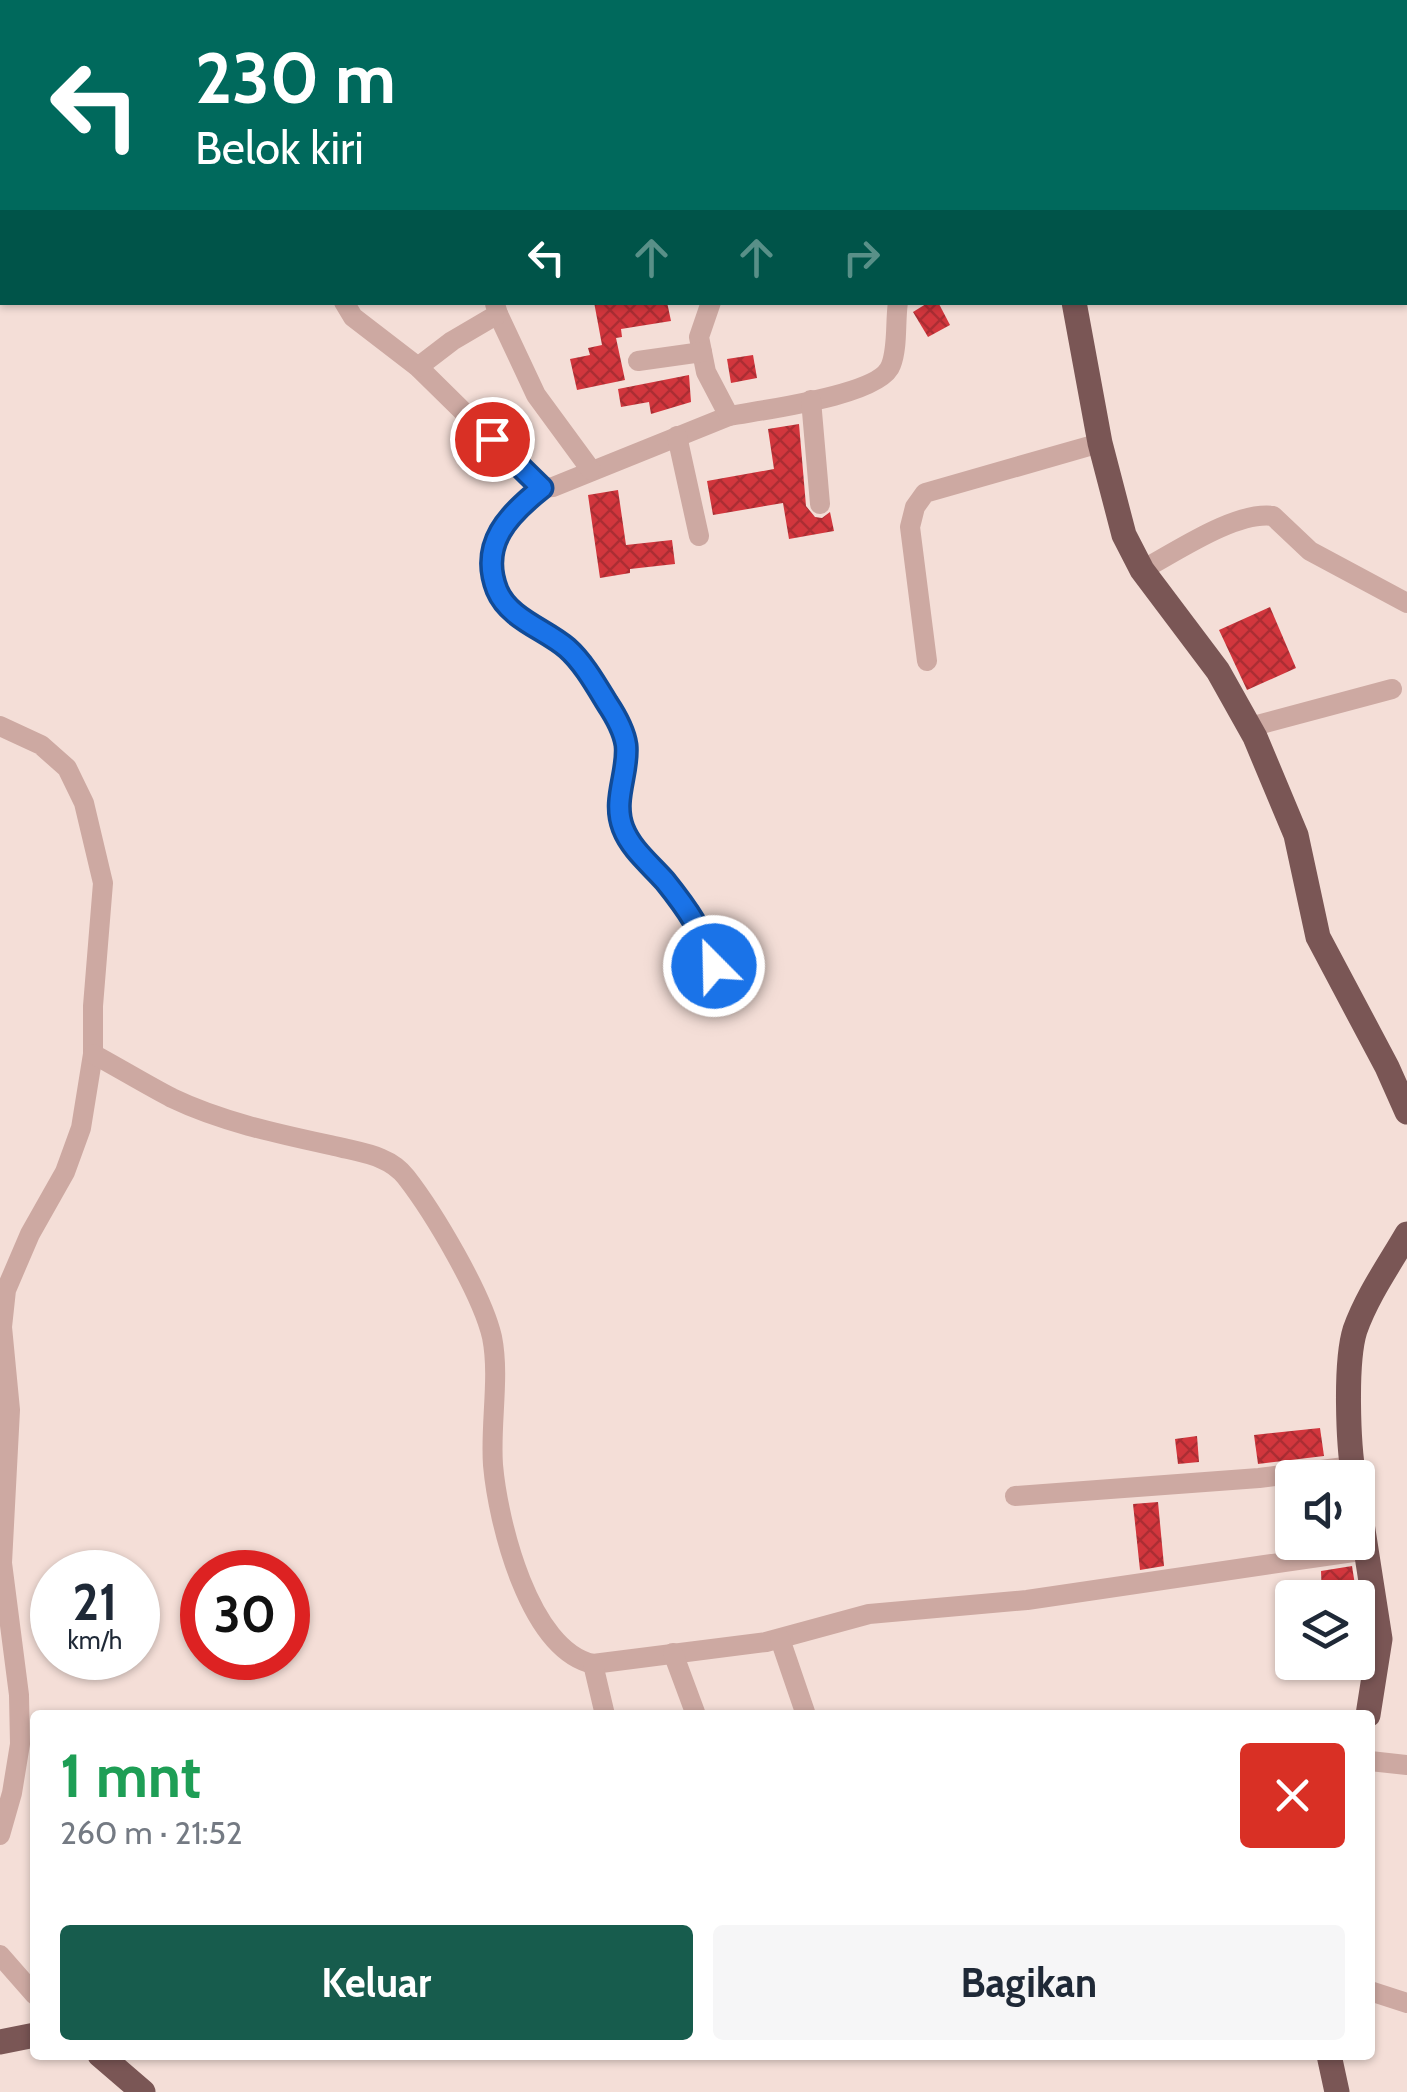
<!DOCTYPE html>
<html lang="id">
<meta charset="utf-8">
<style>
:root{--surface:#fff;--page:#f6f6f7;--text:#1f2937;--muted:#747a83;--accent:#175c4d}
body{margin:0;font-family:Cabin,sans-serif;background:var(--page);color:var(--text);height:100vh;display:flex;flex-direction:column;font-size:38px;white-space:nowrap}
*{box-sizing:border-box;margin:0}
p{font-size:32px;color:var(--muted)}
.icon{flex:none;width:55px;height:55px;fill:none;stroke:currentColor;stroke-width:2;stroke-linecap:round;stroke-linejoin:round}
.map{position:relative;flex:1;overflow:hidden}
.drawer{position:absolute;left:30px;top:1710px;width:1345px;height:350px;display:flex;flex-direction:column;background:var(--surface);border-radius:10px;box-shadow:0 2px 8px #0004}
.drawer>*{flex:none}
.banner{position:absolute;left:0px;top:0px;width:1408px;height:305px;box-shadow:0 2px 8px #0004;background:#00695c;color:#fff;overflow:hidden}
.fabs{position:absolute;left:1275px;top:1460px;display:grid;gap:20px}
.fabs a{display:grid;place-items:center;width:100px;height:100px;border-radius:10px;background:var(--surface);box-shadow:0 2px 8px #0004;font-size:50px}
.speed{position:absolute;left:30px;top:1550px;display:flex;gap:20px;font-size:50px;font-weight:700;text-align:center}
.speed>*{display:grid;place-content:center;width:130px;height:130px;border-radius:50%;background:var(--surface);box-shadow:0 2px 8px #0004;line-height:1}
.speed small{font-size:25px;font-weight:400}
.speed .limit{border:15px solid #d22;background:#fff;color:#111}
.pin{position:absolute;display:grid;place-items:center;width:85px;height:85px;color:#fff;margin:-42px;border:5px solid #fff;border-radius:50%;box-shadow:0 2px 10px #0007}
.me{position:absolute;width:110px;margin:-55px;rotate:337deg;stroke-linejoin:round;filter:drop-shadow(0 0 8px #0008)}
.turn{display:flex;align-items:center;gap:35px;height:210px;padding:0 30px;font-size:45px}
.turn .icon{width:130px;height:130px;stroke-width:2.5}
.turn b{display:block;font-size:70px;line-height:85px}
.lanes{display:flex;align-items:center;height:95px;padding:0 30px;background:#0003;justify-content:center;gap:50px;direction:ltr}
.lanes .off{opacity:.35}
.round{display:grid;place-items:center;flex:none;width:105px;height:105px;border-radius:10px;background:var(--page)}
.head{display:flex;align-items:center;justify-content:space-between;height:170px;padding:0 30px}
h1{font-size:60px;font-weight:700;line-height:75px;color:#1e9e55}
.button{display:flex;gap:20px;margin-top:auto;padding:20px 30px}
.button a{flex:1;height:115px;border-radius:10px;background:var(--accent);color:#fff;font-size:40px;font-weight:700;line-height:115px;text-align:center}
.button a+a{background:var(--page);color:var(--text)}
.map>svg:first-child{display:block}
.building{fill:url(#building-cross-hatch)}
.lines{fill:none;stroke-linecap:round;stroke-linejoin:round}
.minor{stroke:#cda9a2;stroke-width:20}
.major{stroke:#7a5655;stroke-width:25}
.route-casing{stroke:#114b97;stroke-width:25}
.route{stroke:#1a73e8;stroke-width:18}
</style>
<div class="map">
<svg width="1407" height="2092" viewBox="0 0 1407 2092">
<defs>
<pattern id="building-cross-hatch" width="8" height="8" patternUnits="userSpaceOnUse" patternTransform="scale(2.5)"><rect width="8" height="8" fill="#d2363d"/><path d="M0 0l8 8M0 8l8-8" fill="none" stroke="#ab2d33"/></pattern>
</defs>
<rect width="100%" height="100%" fill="#f4ded7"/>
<g class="building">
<path d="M 594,302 L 667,302 L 671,321 L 621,329 L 622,337 L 616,338 L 625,380 L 577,390 L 570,359 L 590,355 L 588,348 L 602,345 Z"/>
<path d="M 929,302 L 938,302 L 950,325 L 928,337 L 913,312 Z"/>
<path d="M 753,355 L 757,378 L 731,383 L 727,359 Z"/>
<path d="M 689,375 L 691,402 L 651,414 L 649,402 L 621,407 L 618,389 Z"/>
<path d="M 799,424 L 806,506 L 815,517 L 822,518 L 830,512 L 834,531 L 789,539 L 783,503 L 713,515 L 707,481 L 774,469 L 768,429 Z"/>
<path d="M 618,490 L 626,545 L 672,540 L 675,564 L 630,569 L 630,573 L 600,578 L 588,495 Z"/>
<path d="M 1270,607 L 1296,668 L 1247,690 L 1219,630 Z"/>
<path d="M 1320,1428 L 1324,1456 L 1258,1464 L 1254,1435 Z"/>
<path d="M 1197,1436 L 1199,1462 L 1178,1464 L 1175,1439 Z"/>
<path d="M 1158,1502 L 1164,1566 L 1140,1570 L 1133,1504 Z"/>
<path d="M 1352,1566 L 1357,1598 L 1322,1598 L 1321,1571 Z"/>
</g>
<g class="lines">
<g class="minor">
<path d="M 130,0 L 131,2"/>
<path d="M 193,0 L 194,2"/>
<path d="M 217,0 L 217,2"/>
<path d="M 481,0 L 483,2"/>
<path d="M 609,0 L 610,2"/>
<path d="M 847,0 L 849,2"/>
<path d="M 913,0 L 915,2"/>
<path d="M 1005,0 L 1006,2"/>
<path d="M 437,2 L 442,0"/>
<path d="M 1035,2 L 1046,0"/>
<path d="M 1069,2 L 1092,0"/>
<path d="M 1357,2 L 1359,0"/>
<path d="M 344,302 L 353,317 L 418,367 L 541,488 L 553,487 L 729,416"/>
<path d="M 711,302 L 699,337 L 706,372 L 729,416 C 760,410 881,396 891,365 C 898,347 895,322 898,302"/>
<path d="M 498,314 L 536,395 L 591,470"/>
<path d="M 638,361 L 702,352"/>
<path d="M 418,367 L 452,341 L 498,314 L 495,304"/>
<path d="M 811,400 L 820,504"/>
<path d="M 677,436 L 699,536"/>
<path d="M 541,488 C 509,514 479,545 497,590 C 509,619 546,629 567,648 C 583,661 596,685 607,703 C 615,715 624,731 626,745 C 629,771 612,799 623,828 C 631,849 650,864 665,881 C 689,910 702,931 714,966"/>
<path d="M 1142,570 C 1176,552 1235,511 1273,516 L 1310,551 L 1407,603"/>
<path d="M 927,661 L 910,527 L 915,507 L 925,493 L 1100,443"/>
<path d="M 0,726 L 41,745 L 67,768 L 84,803 L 103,883 L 93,1006 L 93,1054 L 81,1128 L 65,1172 L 30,1234 L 6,1290 L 2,1327 L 10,1410 L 2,1563 L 19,1695 L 20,1744 L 12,1793 L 0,1835"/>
<path d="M 1250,727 L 1392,689"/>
<path d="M 93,1054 C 119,1068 145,1084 172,1098 C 224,1123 284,1135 339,1147 C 363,1153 390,1156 406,1177 C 434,1213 482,1294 492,1337 C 500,1377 490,1424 493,1465 C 498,1522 529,1650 593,1664 L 766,1642 L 869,1614 L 1027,1600 L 1367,1550"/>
<path d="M 1015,1496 L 1259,1478 L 1352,1466"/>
<path d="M 780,1639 L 806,1715"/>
<path d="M 673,1653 L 696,1715"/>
<path d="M 593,1664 L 605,1715"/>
<path d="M 1370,1761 L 1407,1765"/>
<path d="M 0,1955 L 35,1995"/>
<path d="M 1370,1991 L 1407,2003"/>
</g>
<g class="major">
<path d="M 1205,2 L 1207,0"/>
<path d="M 1074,302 L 1100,443 L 1124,535 L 1142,570 L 1218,671 L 1255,737 L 1296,835 L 1318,937 L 1387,1067 L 1407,1112"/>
<path d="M 1354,1478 C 1348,1444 1345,1362 1355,1330 C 1367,1296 1389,1265 1407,1234"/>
<path d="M 1358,1498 L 1380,1639 L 1368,1715"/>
<path d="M 0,2042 L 35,2035"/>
<path d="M 100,2055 L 143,2092"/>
<path d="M 1329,2055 L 1337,2092"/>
</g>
</g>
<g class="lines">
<g class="route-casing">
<path id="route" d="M 492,439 L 542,488 C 509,514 479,544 497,590 C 509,619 545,629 567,648 C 583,662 596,685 607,703 C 615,715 624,731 626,745 C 629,772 612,800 623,828 C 631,849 650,864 665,881 C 689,911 701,929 714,966"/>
</g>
<use href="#route" class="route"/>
</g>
</svg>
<div class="fabs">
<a><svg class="icon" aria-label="sound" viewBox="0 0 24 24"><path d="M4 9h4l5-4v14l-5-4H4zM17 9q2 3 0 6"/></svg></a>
<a><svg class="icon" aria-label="layers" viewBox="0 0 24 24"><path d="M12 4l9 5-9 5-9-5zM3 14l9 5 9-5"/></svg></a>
</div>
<div class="speed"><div>21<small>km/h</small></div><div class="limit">30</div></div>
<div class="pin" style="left:492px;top:439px;background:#d93025"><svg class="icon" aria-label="arrive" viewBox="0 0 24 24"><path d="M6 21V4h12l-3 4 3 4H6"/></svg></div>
<svg class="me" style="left:714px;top:966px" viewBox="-20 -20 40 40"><circle r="17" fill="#1a73e8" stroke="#fff" stroke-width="3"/><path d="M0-11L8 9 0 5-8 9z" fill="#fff"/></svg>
<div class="banner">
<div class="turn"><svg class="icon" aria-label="left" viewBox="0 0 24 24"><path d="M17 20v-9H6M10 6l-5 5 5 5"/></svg><div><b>230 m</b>Belok kiri</div></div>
<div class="lanes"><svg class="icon" aria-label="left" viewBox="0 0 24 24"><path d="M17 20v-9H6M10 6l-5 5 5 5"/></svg><svg class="icon off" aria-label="ahead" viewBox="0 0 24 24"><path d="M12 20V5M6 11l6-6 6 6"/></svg><svg class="icon off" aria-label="ahead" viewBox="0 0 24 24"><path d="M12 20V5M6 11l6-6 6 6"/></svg><svg class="icon off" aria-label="right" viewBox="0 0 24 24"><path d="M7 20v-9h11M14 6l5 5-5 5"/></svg></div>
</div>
<section class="drawer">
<div class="head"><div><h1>1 mnt</h1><p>260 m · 21:52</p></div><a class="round" style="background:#d93025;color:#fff"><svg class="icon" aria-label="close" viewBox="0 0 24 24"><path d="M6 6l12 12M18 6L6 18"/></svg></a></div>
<div class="button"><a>Keluar</a><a>Bagikan</a></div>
</section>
</div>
